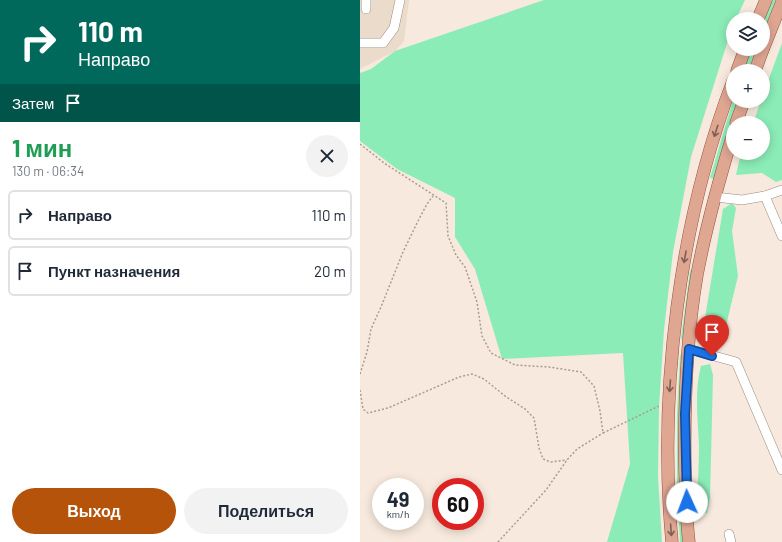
<!DOCTYPE html>
<html lang="ru">
<meta charset="utf-8">
<style>
:root{--surface:#fff;--page:#f2f2f3;--text:#1f2937;--muted:#747a83;--line:#e0e1e3;--accent:#b45309}
body{margin:0;font-family:Barlow,sans-serif;background:var(--page);color:var(--text);height:100vh;display:flex;flex-direction:column;font-size:15px;white-space:nowrap}
*{box-sizing:border-box;margin:0}
p{font-size:13px;color:var(--muted)}
.icon{flex:none;width:22px;height:22px;fill:none;stroke:currentColor;stroke-width:2;stroke-linecap:round;stroke-linejoin:round}
.map{position:relative;flex:1;overflow:hidden}
.details{display:flex;flex-direction:column;background:var(--surface);width:360px}
.details>*{flex:none}
.top-card{background:#00695c;color:#fff;overflow:hidden}
.tools{position:absolute;left:366px;top:12px;display:grid;gap:8px}
.tools a{display:grid;place-items:center;width:44px;height:44px;border-radius:50%;background:var(--surface);box-shadow:0 2px 10px #0003;font-size:20px}
.speed{position:absolute;left:12px;top:478px;display:flex;gap:8px;font-size:20px;font-weight:700;text-align:center}
.speed>*{display:grid;place-content:center;width:52px;height:52px;border-radius:50%;background:var(--surface);box-shadow:0 2px 10px #0003;line-height:1}
.speed small{font-size:10px;font-weight:400}
.speed .limit{border:6px solid #d22;background:#fff;color:#111}
.pin{position:absolute;display:grid;place-items:center;width:34px;height:34px;color:#fff;margin:-41px -17px;border-radius:50% 50% 50% 0;rotate:-45deg;box-shadow:0 0 4px #0007}
.pin .icon{rotate:45deg}
.me{position:absolute;width:44px;margin:-22px;rotate:358deg;stroke-linejoin:round;filter:drop-shadow(0 0 3px #0008)}
.turn{display:flex;align-items:center;gap:14px;height:84px;padding:0 12px;font-size:18px}
.turn .icon{width:52px;height:52px;stroke-width:2.5}
.turn b{display:block;font-size:28px;line-height:34px}
.then{display:flex;align-items:center;height:38px;padding:0 12px;background:#0003;gap:8px;font-size:15px}
.round{display:grid;place-items:center;flex:none;width:42px;height:42px;border-radius:21px;background:var(--page)}
.head{display:flex;align-items:center;justify-content:space-between;height:68px;padding:0 12px}
h1{font-size:24px;font-weight:700;line-height:30px;color:#1e9e55}
.cta{display:flex;gap:8px;margin-top:auto;padding:8px 12px}
.cta a{flex:1;height:46px;border-radius:24px;background:var(--accent);color:#fff;font-size:16px;font-weight:700;line-height:46px;text-align:center}
.cta a+a{background:var(--page);color:var(--text)}
ul{padding:0;list-style:none}
li{display:flex;align-items:center;gap:12px;height:50px;margin:0 8px 6px;padding:0 4px;border:2px solid var(--line);border-radius:6px}
li div{flex:1}
li b{display:block;font-size:15px}
li em{font-style:normal}
main{display:flex;flex:1;min-height:0}
.map>svg:first-child{display:block}
.medical{fill:#ebdbca}
.green{fill:#8becb7}
.lines{fill:none;stroke-linecap:round;stroke-linejoin:round}
.minor-casing{stroke:#988c80;stroke-width:10}
.major-casing{stroke:#92533c;stroke-width:13}
.path{stroke:#a79d94;stroke-width:1.5;stroke-dasharray:2 2;stroke-linecap:butt}
.minor{stroke:#fff;stroke-width:9}
.major{stroke:#dfa692;stroke-width:12}
.oneway{stroke:#7d6055}
.route-casing{stroke:#114b97;stroke-width:10}
.route{stroke:#1a73e8;stroke-width:7}
</style>
<main>
<section class="details">
<div class="top-card">
<div class="turn"><svg class="icon" aria-label="right" viewBox="0 0 24 24"><path d="M7 20v-9h11M14 6l5 5-5 5"/></svg><div><b>110 m</b>Направо</div></div>
<div class="then">Затем<svg class="icon" aria-label="arrive" viewBox="0 0 24 24"><path d="M6 21V4h12l-3 4 3 4H6"/></svg></div>
</div>
<div class="head"><div><h1>1 мин</h1><p>130 m · 06:34</p></div><a class="round"><svg class="icon" aria-label="close" viewBox="0 0 24 24"><path d="M6 6l12 12M18 6L6 18"/></svg></a></div>
<ul>
<li><svg class="icon" aria-label="right" viewBox="0 0 24 24"><path d="M7 20v-9h11M14 6l5 5-5 5"/></svg><div><b>Направо</b></div><em>110 m</em></li>
<li><svg class="icon" aria-label="arrive" viewBox="0 0 24 24"><path d="M6 21V4h12l-3 4 3 4H6"/></svg><div><b>Пункт назначения</b></div><em>20 m</em></li>
</ul>
<div class="cta"><a>Выход</a><a>Поделиться</a></div>
</section>
<div class="map">
<svg width="422" height="542" viewBox="0 0 422 542">
<rect width="100%" height="100%" fill="#f7e9dd"/>
<path class="medical" d="M 0,0 L 49,0 L 44,41 L 35,51 L 0,69 Z"/>
<g class="green">
<path d="M 184,0 L 385,0 L 376,19 L 373,19 L 373,26 L 369,37 L 331,157 L 313,252 L 304,330 L 299,406 L 298,477 L 302,542 L 247,542 L 270,464 L 263,353 L 142,359 L 115,269 L 95,237 L 95,198 L 37,169 L 0,141 L 0,73 L 11,69 L 35,51 Z"/>
<path d="M 412,0 L 416,0 L 403,32 L 403,20 Z"/>
<path d="M 422,43 L 422,180 L 416,182 L 402,173 L 376,175 L 381,153 L 403,153 L 403,123 L 393,123 L 401,101 L 403,101 L 403,95 Z"/>
<path d="M 391,49 L 396,49 L 388,71 L 383,71 Z"/>
<path d="M 373,100 L 378,101 L 355,179 L 350,178 Z"/>
<path d="M 372,203 L 376,208 L 372,231 L 378,276 L 361,346 L 352,349 L 341,342 L 363,209 Z"/>
<path d="M 332,269 L 323,341 L 321,338 L 330,271 Z"/>
<path d="M 322,353 L 323,542 L 320,542 L 317,487 L 317,413 L 320,356 Z"/>
<path d="M 350,364 L 353,375 L 350,498 L 347,513 L 337,514 C 337,491 339,468 339,446 C 338,419 334,392 341,366 Z"/>
</g>
<g class="lines">
<g class="minor-casing">
<g id="minor">
<path d="M 6,9 L 6,0"/>
<path d="M 0,43 L 23,43 L 34,28 L 40,0"/>
<path d="M 405,196 L 422,236"/>
<path d="M 355,197 L 382,200 L 405,196 L 422,190"/>
<path d="M 329,349 L 376,362 L 422,470"/>
<path d="M 369,534 L 371,542"/>
</g>
</g>
<g class="major-casing">
<g id="major">
<path d="M 398,19 L 406,0"/>
<path d="M 403,49 L 422,2"/>
<path d="M 377,71 L 385,49"/>
<path d="M 395,71 L 403,49"/>
<path d="M 376,123 L 384,101"/>
<path d="M 312,542 C 298,391 319,223 373,81"/>
<path d="M 329,542 C 326,518 326,493 325,469 C 324,405 326,339 337,275 C 346,227 359,180 373,134"/>
</g>
</g>
<g class="path">
<path d="M 0,144 L 24,163 L 86,203 L 88,236 L 96,255 L 105,267 L 117,302 L 122,336 L 131,353 L 155,365 L 189,367 L 221,372 L 234,386 L 240,411 L 243,433 L 299,406"/>
<path d="M 0,374 L 7,352 L 11,329 L 21,307 L 43,252 L 57,223 L 67,204 L 73,196"/>
<path d="M 0,390 L 3,409 L 8,413 L 28,408 L 99,377 L 112,374 L 124,379 L 145,396 L 165,409 L 174,418 L 179,448 L 183,459 L 191,462 L 207,460"/>
<path d="M 138,542 L 186,490 L 207,460 L 217,449 L 243,433"/>
</g>
<use href="#minor" class="minor"/>
<use href="#major" class="major"/>
</g>
<defs><path id="oneway-shaft" d="M-6 0H5M1.5-3L5.5 0L1.5 3" fill="none" stroke-width="1.6" stroke-linecap="round" stroke-linejoin="round"/></defs>
<g class="oneway">
<use href="#oneway-shaft" transform="translate(356 131) rotate(108)"/>
<use href="#oneway-shaft" transform="translate(325 257) rotate(100)"/>
<use href="#oneway-shaft" transform="translate(310 386) rotate(94)"/>
<use href="#oneway-shaft" transform="translate(311 530) rotate(86)"/>
</g>
<g class="lines">
<g class="route-casing">
<path id="route" d="M 327,502 L 325,414 L 329,349 L 352,356"/>
</g>
<use href="#route" class="route"/>
</g>
</svg>
<div class="tools">
<a><svg class="icon" aria-label="layers" viewBox="0 0 24 24"><path d="M12 4l9 5-9 5-9-5zM3 14l9 5 9-5"/></svg></a>
<a>+</a>
<a>−</a>
</div>
<div class="speed"><div>49<small>km/h</small></div><div class="limit">60</div></div>
<div class="pin" style="left:352px;top:356px;background:#d93025"><svg class="icon" aria-label="arrive" viewBox="0 0 24 24"><path d="M6 21V4h12l-3 4 3 4H6"/></svg></div>
<svg class="me" style="left:327px;top:502px" viewBox="-20 -20 40 40"><circle r="19" fill="#fff"/><path d="M0-13L10 11 0 6-10 11z" fill="#1a73e8"/></svg>
</div>
</main>
